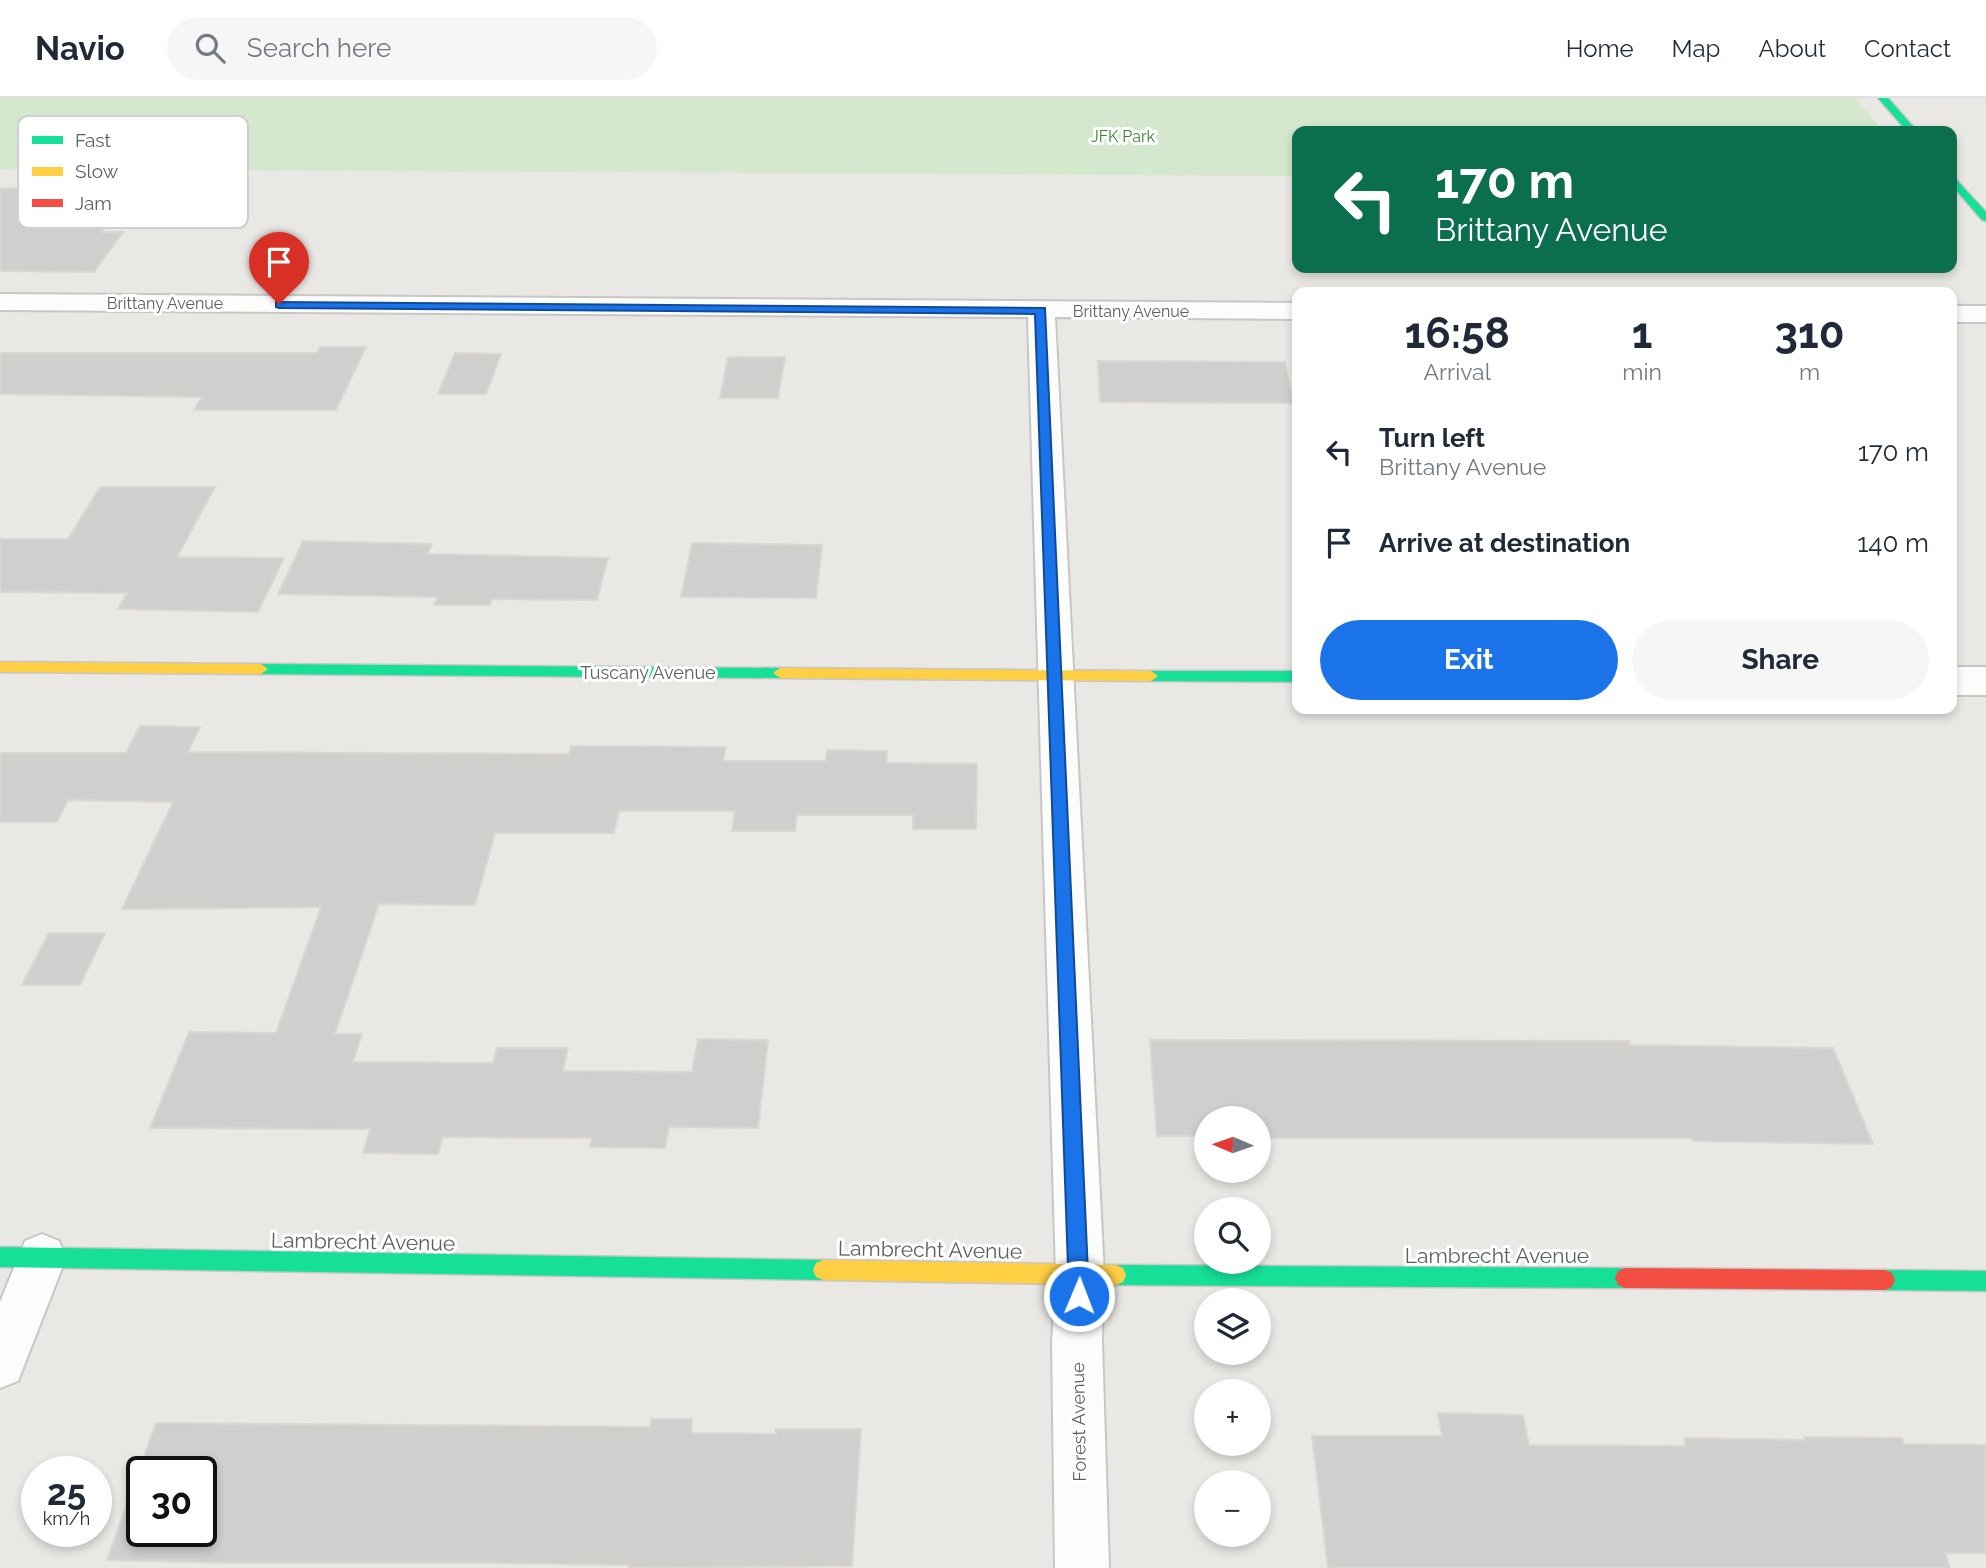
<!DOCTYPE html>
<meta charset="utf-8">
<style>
:root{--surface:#fff;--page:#f6f6f7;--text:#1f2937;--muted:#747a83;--line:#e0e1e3;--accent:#1a73e8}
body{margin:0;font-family:Raleway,sans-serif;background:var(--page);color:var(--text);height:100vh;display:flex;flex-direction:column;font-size:26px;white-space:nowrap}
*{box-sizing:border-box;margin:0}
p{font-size:23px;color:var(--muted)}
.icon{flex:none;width:38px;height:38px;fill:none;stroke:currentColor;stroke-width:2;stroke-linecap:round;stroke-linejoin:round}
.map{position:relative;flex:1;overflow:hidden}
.drawer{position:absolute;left:1292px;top:189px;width:665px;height:427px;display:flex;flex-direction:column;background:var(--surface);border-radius:14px;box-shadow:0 4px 10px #0003}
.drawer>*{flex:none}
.hud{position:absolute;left:1292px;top:28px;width:665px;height:147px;border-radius:14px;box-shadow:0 4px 10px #0003;background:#0b6e4f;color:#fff;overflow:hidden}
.needle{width:46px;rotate:272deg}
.fabs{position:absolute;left:1194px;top:1008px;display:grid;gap:14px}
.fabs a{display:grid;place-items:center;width:77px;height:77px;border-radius:50%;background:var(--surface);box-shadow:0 4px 10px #0003;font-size:35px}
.speed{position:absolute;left:21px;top:1358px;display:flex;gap:14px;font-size:35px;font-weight:700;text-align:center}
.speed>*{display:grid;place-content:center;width:91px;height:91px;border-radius:50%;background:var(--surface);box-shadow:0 4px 10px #0003;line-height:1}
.speed small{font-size:18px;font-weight:400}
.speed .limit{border:4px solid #111;border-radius:10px;background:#fff;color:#111}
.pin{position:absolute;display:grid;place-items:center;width:60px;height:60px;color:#fff;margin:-72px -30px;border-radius:50% 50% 50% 0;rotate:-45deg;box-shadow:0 0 7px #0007}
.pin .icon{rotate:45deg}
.me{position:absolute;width:77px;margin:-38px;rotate:1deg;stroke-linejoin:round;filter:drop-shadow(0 0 5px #0008)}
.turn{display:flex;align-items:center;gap:24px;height:147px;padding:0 28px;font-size:32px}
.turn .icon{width:91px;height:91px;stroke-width:2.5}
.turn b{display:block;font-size:49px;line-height:60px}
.eta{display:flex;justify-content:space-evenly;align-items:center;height:119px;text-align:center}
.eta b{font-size:42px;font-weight:700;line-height:49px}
.action{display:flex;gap:14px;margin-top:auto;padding:14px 28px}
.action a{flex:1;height:80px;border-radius:42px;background:var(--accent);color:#fff;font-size:28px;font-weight:700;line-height:80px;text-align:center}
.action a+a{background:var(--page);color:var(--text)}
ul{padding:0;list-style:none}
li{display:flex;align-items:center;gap:21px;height:91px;padding:0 28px}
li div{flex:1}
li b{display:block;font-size:26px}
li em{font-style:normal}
header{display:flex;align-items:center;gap:42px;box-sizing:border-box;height:98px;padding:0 35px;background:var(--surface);border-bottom:2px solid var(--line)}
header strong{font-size:33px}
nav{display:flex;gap:38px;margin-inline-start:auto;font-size:24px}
.search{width:490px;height:63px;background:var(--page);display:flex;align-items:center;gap:18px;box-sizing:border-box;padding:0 24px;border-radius:38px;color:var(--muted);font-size:26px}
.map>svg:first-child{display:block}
.green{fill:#d3e8cd}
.building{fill:#d1cfcd;stroke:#dad7d3;stroke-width:2;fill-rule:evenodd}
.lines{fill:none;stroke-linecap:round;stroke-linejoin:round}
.street-casing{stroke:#c6c7c6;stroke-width:4}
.fast-casing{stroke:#c7c7c7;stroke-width:3}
.slow-casing{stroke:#c7c7c7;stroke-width:3}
.jam-casing{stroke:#c7c7c7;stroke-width:3}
.street{fill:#fcfcfb;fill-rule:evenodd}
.fast{fill:#16e098;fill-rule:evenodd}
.slow{fill:#ffcf43;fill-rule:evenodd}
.jam{fill:#f24e42;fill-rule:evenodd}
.route{fill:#1a73e8;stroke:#114b97;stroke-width:2}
.labels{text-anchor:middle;stroke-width:6;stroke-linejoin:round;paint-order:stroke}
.far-park-label{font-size:16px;fill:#34862e;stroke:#fff}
.far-street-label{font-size:16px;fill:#595f63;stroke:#fff}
.street-label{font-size:18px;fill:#595f63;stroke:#fff}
.near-street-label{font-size:21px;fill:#595f63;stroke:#fff}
.key{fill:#fff;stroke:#cdcfd0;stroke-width:2}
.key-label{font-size:19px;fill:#595f63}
</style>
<header>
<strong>Navio</strong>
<div class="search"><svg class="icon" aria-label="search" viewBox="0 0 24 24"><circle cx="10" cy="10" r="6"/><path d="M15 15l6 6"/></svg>Search here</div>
<nav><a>Home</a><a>Map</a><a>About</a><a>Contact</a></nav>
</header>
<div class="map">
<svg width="1986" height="1470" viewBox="0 0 1986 1470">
<rect width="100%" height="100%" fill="#eae8e4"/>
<path class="green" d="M 0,0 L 1855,0 L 1883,33 L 1297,33 L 1297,78 L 0,71 Z"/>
<g class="building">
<path d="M 0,90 L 85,91 L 80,97 L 131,97 L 102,134 L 123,134 L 94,174 L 0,173 Z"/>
<path d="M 320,249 L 366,249 L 336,312 L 194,312 L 202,299 L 0,296 L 0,255 L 317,255 Z"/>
<path d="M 455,255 L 501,256 L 486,296 L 438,296 Z"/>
<path d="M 739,259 L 785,259 L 778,300 L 720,300 L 728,260 Z"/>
<path d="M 1098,263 L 1285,264 L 1293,305 L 1100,304 Z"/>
<path d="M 100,389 L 215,389 L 177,459 L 284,460 L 258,514 L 118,511 L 127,495 L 0,494 L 0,441 L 68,441 Z"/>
<path d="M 303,443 L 432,446 L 428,456 L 608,460 L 597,502 L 491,501 L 490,507 L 434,507 L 437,499 L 278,496 Z"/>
<path d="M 692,445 L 822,447 L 816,500 L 681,499 Z"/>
<path d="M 140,628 L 200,629 L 188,654 L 569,656 L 571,648 L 726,649 L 723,663 L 826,663 L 827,652 L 887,653 L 886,665 L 977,666 L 976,731 L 913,731 L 913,717 L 797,717 L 795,733 L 732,733 L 735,713 L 619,713 L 614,735 L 495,735 L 475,807 L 379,806 L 335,936 L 362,936 L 353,964 L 493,965 L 497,950 L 568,950 L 563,973 L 692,974 L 698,941 L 768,942 L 758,1030 L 669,1029 L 665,1050 L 590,1049 L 592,1040 L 442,1039 L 438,1056 L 363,1055 L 370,1031 L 150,1030 L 189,934 L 276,935 L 321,809 L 122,811 L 173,704 L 68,702 L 57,724 L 0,724 L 0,655 L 126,655 Z"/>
<path d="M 49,835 L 105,835 L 80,887 L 22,887 Z"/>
<path d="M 1150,942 L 1629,943 L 1630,947 L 1833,950 L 1873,1046 L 1693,1043 L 1692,1040 L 1258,1040 L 1258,1020 L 1206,1020 L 1206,1038 L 1157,1038 Z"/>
<path d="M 1438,1315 L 1523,1317 L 1529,1347 L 1686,1348 L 1684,1340 L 1805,1342 L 1804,1339 L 1902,1340 L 1904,1346 L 1986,1347 L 1986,1455 L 1945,1455 L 1950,1470 L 1328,1470 L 1312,1338 L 1442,1338 Z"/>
<path d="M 651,1321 L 692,1321 L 691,1335 L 776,1336 L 776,1331 L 861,1331 L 852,1468 L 629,1470 L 630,1467 L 499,1465 L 235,1465 L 107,1462 L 156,1325 L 650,1329 ZM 142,1374 L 201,1374 L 201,1433 L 142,1433 Z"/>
</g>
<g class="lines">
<g class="street-casing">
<g id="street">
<path d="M 0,196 L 1297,205 L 1297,221 L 1055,219 L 1104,1176 L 1102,1243 L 1109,1470 L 1055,1470 L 1052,1243 L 1056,1176 L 1028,219 L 0,212 Z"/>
<rect x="1951" y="208" width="35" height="16"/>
<rect x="1951" y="569" width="35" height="28"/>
<path d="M 42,1136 L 59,1143 L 66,1160 L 18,1283 L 0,1290 L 0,1204 L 25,1143 Z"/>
</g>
</g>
<g class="fast-casing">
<g id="fast">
<path d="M 1878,0 L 1888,0 L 1917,33 L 1907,33 Z"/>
<path d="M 1951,76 L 1986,114 L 1986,123 L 1982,122 L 1951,86 Z"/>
<path d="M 261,566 L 780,570 L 787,575 L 780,580 L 261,576 L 254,571 Z"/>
<path d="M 1151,573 L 1297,573 L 1297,584 L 1151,583 L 1144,578 Z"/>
<path d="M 0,1149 L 823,1162 L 830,1165 L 833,1172 L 830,1179 L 823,1182 L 0,1169 Z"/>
<path d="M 1116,1167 L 1625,1170 L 1632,1173 L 1635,1180 L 1632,1187 L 1625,1190 L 1116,1187 L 1109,1184 L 1106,1177 L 1109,1170 Z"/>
<path d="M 1885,1172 L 1986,1173 L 1986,1193 L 1885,1192 L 1878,1189 L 1875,1182 L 1878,1175 Z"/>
</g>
</g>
<g class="slow-casing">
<g id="slow">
<path d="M 0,564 L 261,566 L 268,571 L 261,576 L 0,574 Z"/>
<path d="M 780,570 L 1151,573 L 1158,578 L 1151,583 L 780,580 L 773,575 Z"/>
<path d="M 823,1162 L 1116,1167 L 1123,1170 L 1126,1177 L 1123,1184 L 1116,1187 L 823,1182 L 816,1179 L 813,1172 L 816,1165 Z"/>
</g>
</g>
<g class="jam-casing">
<path id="jam" d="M 1625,1170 L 1885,1172 L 1892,1175 L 1895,1182 L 1892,1189 L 1885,1192 L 1625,1190 L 1618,1187 L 1615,1180 L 1618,1173 Z"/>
</g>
<use href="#street" class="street"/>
<use href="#fast" class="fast"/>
<use href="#slow" class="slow"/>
<use href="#jam" class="jam"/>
</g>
<path class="route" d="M 276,204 L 1045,210 L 1089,1198 L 1086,1205 L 1079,1208 L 1072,1205 L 1069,1198 L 1035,216 L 279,210 L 276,209 Z"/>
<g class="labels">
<g class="far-park-label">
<text x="1123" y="44">JFK Park</text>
</g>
<g class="far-street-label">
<text x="165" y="211">Brittany Avenue</text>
<text x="1131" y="219">Brittany Avenue</text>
</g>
<g class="street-label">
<text x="648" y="581">Tuscany Avenue</text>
<text transform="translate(1079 1324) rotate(-91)" y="6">Forest Avenue</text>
</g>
<g class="near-street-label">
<text transform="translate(363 1144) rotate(1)" y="7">Lambrecht Avenue</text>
<text transform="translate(930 1152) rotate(1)" y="7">Lambrecht Avenue</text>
<text x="1497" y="1165">Lambrecht Avenue</text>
</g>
</g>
<rect x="18" y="18" width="230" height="112" rx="10" class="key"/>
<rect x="32" y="38" width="31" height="8" fill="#16e098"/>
<rect x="32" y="69" width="31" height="9" fill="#ffcf43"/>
<rect x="32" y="101" width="31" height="8" fill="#f24e42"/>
<g class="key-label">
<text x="75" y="49">Fast</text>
<text x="75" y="80">Slow</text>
<text x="75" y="112">Jam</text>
</g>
</svg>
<div class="fabs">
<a><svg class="needle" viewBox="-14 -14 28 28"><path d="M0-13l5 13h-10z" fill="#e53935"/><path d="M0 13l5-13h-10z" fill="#747a83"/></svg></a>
<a><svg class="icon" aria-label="search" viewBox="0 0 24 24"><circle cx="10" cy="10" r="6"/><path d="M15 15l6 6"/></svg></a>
<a><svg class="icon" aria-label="layers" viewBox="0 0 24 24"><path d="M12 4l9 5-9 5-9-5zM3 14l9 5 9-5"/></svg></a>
<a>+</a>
<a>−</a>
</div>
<div class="speed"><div>25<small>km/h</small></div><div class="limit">30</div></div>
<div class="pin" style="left:279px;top:206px;background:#d93025"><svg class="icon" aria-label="arrive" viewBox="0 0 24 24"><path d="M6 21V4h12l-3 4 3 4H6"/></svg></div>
<svg class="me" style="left:1079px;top:1198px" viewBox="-20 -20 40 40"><circle r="17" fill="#1a73e8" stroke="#fff" stroke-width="3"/><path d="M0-11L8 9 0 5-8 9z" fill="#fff"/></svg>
<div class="hud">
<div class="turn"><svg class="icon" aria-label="left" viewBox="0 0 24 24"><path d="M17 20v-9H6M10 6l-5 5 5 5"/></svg><div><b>170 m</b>Brittany Avenue</div></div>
</div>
<section class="drawer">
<div class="eta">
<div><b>16:58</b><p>Arrival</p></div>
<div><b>1</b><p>min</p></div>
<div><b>310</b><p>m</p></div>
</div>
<ul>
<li><svg class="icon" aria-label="left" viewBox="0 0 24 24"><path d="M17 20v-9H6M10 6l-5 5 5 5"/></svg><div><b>Turn left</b><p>Brittany Avenue</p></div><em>170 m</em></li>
<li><svg class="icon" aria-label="arrive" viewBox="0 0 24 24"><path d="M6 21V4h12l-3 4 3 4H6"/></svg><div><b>Arrive at destination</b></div><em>140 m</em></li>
</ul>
<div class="action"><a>Exit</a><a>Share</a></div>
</section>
</div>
